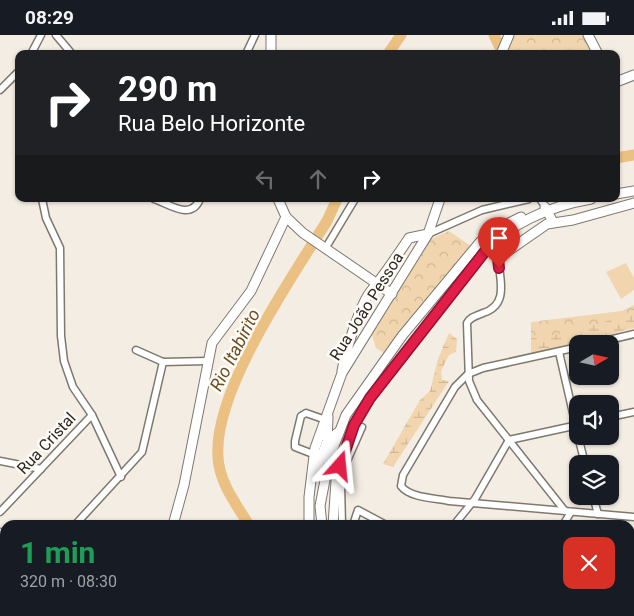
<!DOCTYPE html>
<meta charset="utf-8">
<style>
:root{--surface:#171b24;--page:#242831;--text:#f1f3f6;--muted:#9ea1a6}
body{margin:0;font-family:Roboto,sans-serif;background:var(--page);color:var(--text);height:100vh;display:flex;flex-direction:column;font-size:19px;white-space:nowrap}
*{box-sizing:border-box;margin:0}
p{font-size:16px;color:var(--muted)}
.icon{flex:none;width:28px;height:28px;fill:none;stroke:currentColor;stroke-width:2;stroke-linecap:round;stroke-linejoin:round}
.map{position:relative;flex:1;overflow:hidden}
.side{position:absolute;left:0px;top:485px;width:635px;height:96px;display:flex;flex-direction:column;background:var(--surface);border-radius:15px 15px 0 0;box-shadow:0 1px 4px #0004}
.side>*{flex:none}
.hud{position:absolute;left:15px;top:15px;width:605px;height:152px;border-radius:10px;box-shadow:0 1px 4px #0004;background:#202124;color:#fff;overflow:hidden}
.needle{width:32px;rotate:81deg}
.tools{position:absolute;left:569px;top:300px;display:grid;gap:10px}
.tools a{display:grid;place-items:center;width:50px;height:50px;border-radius:10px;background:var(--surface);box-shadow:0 1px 4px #0004;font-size:25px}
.pin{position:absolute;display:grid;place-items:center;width:42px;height:42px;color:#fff;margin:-51px -21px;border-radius:50% 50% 50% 0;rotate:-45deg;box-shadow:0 0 5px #0007}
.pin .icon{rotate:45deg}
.me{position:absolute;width:55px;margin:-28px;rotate:18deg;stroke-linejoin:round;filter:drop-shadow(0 0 4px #0008)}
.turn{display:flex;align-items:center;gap:18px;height:105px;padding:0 20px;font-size:22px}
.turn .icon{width:65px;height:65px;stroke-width:2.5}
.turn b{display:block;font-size:35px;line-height:42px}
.lanes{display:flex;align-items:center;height:48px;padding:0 20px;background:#0003;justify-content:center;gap:25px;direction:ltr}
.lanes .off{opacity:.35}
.round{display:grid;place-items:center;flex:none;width:52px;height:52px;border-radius:10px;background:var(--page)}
.headline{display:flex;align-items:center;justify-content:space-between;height:85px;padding:0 20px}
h1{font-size:30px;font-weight:700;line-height:38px;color:#1e9e55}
.status{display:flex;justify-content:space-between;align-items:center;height:35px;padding:0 25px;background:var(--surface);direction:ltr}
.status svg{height:14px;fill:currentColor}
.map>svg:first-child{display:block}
.forest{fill:url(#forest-crowns)}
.wetland{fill:url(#wetland-marsh)}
.pitch{fill:#f1d5ae}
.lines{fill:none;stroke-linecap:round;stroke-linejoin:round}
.river{stroke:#ebc083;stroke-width:11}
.street-casing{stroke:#7e786f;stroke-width:9}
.secondary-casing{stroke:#7e786f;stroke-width:11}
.street{stroke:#fff;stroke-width:6}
.secondary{stroke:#fff;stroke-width:9}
.route-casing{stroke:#92132f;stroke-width:12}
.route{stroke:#e11d48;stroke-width:9}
.labels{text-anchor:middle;stroke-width:5;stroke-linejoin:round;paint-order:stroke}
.street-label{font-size:16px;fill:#2b2824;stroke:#fefbf7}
.water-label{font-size:18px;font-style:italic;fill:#6d5022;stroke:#fefbf7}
</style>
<div class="status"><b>08:29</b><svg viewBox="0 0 49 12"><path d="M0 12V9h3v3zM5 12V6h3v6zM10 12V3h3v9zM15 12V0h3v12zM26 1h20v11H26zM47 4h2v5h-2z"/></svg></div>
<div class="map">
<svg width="634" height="581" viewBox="0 0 634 581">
<defs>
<pattern id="forest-crowns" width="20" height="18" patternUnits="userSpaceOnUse" patternTransform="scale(1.25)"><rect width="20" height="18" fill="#f1d5ae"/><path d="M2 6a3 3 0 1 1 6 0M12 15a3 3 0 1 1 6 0" fill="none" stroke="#cfb796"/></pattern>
<pattern id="wetland-marsh" width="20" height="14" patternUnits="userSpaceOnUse" patternTransform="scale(1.25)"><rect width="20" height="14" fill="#f1d5ae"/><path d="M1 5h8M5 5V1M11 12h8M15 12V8" fill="none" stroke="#cfb796"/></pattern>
</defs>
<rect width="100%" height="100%" fill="#f4ede4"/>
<g class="forest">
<path d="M 514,0 L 583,0 L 594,19 L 509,19 L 507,16 Z"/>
<path d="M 449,196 L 472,212 L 384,318 L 376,313 L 372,300 L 429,205 Z"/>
<path d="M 634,270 L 634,293 L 531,319 L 531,287 L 622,276 Z"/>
</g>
<g class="wetland">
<path d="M 634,276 L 634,292 L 614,299 L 535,317 L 531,303 C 567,300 601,289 634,276 Z"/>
<path d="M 449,298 L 457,304 L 456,317 L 449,320 L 441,336 L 442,345 L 449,346 L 393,432 L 383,429 L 420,365 L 430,356 L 438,324 Z"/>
</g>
<path class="pitch" d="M 626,228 L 634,243 L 634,255 L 621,264 L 606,237 Z"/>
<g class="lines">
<g class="river">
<path d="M 494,0 L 503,19"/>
<path d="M 388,19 L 401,0"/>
<path d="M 616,123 L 634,120"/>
<path d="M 249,490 C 236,469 219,447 218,422 C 213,356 292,242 327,186 L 337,164"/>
<path d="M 277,576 L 277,581"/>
</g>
<g class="street-casing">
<g id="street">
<path d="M 56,0 L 72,19"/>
<path d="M 31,19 L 41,0"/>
<path d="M 246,19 L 255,0"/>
<path d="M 0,55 L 19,36"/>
<path d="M 42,164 L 46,183 L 60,213 L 61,301 L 64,326 L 73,352 L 92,380 L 121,442"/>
<path d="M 154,164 C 169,169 191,186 200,164"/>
<path d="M 540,164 L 545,171"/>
<path d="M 428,199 L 482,175 L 529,164"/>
<path d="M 325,214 L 355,164"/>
<path d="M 498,223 C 500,245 509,270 483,278 C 476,281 470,282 467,288 L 469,346 L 477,365 L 565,476"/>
<path d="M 592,309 L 634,299"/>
<path d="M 578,312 L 483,333 L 468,339 L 455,352 L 403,440 L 401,451 C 410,463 435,463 449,466 L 634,482"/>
<path d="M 136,315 L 163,327 L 207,326"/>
<path d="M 559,317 L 578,400"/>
<path d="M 610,382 L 634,377"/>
<path d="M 578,401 L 585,429"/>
<path d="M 313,419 L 295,412 L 295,406 L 301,381 L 306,378 L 323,384"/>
<path d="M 0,426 L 41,434"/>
<path d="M 593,461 L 598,479"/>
<path d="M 0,477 L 92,380"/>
<path d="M 75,490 L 142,417 L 163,327"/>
<path d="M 342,490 L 341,449 L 347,426 L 362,392"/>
<path d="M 353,490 L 358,475 L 386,490"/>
<path d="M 454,490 L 475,464 L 509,405 L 578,390"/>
<path d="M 563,490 L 571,477"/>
<path d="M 0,497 L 5,501"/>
<path d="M 630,568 L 634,568"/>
<path d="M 0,570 L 5,565"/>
<path d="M 502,581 L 505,576"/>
</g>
</g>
<g class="secondary-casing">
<g id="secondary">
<path d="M 271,0 L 271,19"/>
<path d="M 588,0 L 598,19"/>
<path d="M 501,19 L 509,0"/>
<path d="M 616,47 L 634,40"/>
<path d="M 616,159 L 634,156"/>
<path d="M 278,164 L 286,182 L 303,198 L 392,259"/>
<path d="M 545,172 L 553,187"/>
<path d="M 489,210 L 498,223 L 547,189 L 573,185 L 634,168"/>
<path d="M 342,336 C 345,318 360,269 371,256 C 385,239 397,221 409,203 L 428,199"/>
<path d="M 327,411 L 328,381"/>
<path d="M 315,439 L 326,409 L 337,398"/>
<path d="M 173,490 L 184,450 L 212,308 L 251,256 L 286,182"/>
<path d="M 309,490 L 309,462 L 315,413 L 342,338 L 428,199 L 440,164"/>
<path d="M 322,490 L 320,471 L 329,424 L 346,380 L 402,301 L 480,207 L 499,193 L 521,182"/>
<path d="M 333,490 L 336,446 L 354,390 L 370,363 L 479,223 C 506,189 550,171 591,164"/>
<path d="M 214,576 L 217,581"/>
<path d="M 324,576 L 325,581"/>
<path d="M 332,576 L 332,581"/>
<path d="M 384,576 L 388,581"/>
<path d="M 393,581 L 400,579 L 404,581"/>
</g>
</g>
<use href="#street" class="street"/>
<use href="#secondary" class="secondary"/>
</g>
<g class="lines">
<g class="route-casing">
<path id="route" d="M 340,431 L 354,390 L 370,363 L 490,210 L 498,223 L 499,233"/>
</g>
<use href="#route" class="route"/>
</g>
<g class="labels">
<g class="street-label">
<text transform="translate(366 271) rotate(-58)" y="6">Rua João Pessoa</text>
<text transform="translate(46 408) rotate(-47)" y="6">Rua Cristal</text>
</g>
<g class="water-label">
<text transform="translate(235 315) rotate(-63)" y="6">Rio Itabirito</text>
</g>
</g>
</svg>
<div class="tools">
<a><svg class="needle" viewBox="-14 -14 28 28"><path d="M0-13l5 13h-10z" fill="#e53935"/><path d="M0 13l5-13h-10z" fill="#9ea1a6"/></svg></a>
<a><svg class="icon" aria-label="sound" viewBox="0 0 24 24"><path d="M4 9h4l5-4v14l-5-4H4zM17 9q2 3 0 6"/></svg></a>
<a><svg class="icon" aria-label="layers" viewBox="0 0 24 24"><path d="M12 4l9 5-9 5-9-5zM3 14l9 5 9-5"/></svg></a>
</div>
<div class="pin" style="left:499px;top:233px;background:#d93025"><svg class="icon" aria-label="arrive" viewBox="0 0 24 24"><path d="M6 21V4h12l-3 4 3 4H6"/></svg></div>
<svg class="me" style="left:340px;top:431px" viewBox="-20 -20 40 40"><path d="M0-17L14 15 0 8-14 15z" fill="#e11d48" stroke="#fff" stroke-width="4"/></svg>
<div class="hud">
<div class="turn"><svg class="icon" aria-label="right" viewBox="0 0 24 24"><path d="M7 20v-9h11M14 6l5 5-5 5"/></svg><div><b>290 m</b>Rua Belo Horizonte</div></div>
<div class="lanes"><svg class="icon off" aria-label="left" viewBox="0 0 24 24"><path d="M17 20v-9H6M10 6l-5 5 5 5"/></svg><svg class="icon off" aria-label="ahead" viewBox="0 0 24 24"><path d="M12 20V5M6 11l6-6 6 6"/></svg><svg class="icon" aria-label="right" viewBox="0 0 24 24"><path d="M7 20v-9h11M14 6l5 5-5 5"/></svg></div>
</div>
<section class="side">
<div class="headline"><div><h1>1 min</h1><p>320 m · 08:30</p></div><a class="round" style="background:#d93025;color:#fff"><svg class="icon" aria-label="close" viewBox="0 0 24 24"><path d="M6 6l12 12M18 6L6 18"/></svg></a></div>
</section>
</div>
